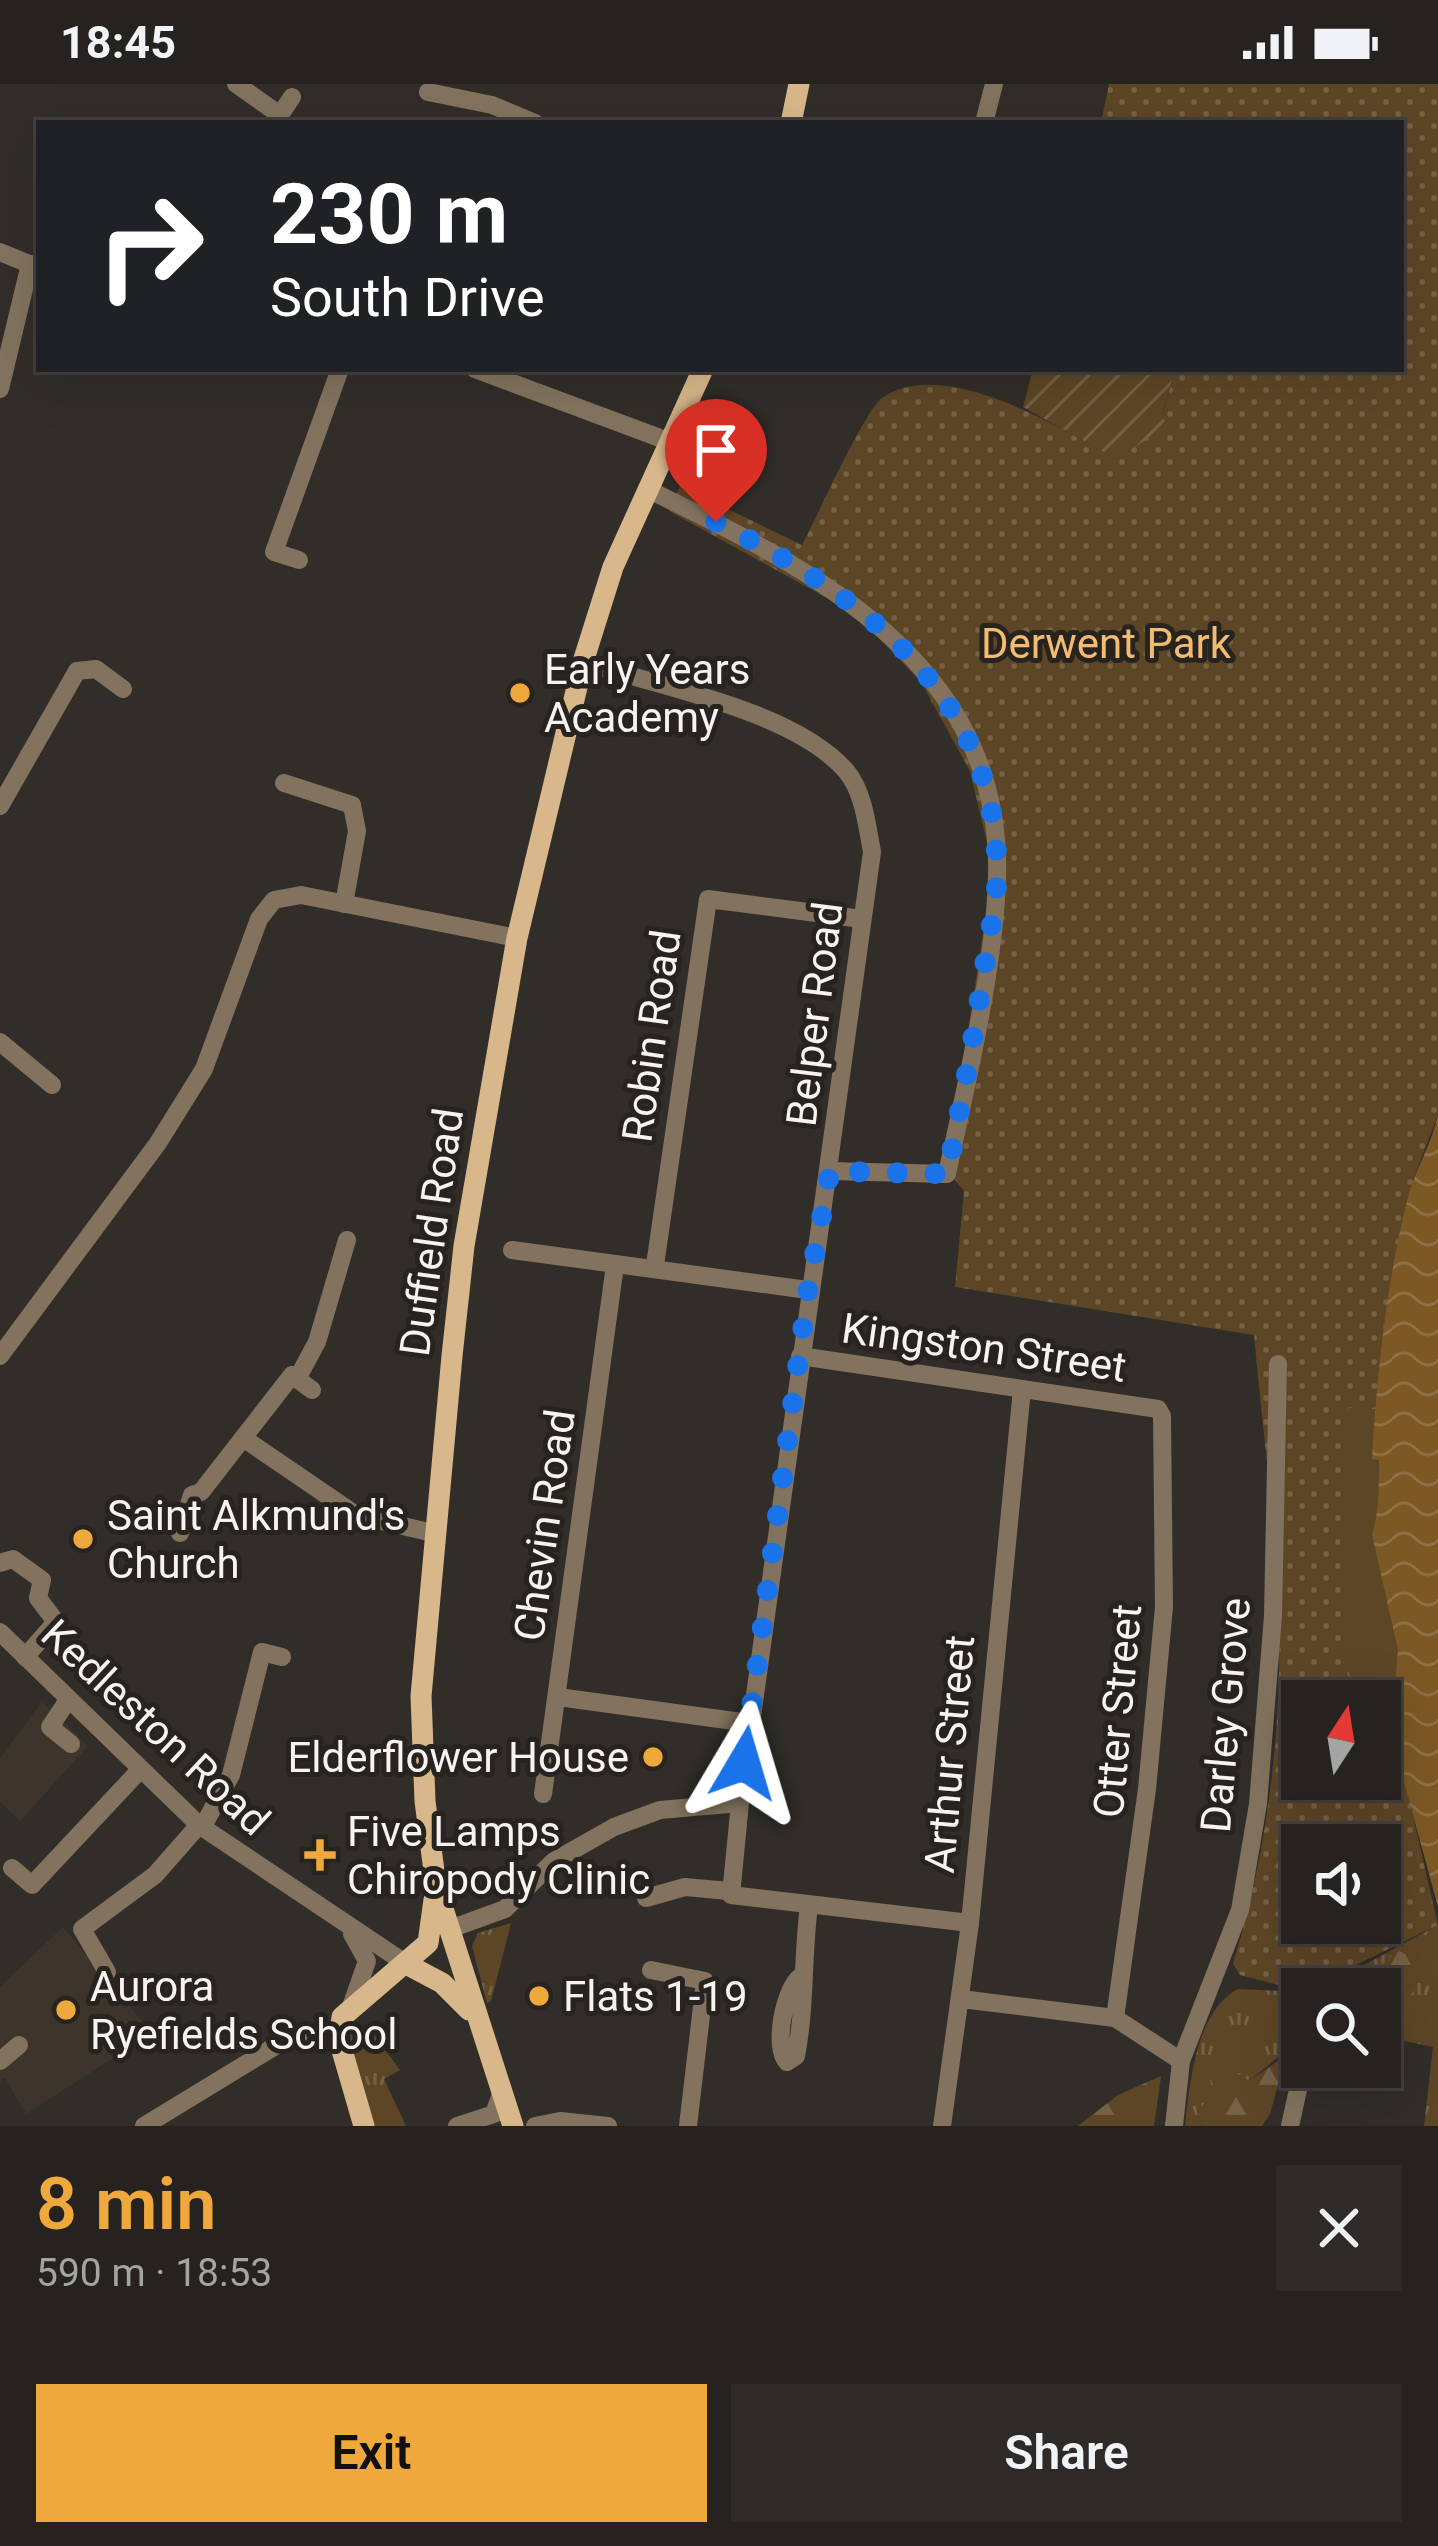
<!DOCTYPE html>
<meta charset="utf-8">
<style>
:root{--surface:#25221f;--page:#2d2a28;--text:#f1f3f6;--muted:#a3a4a4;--line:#423f3d;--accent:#eea83c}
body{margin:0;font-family:Roboto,sans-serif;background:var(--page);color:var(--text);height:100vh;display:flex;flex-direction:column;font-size:45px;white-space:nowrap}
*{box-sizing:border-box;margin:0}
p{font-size:39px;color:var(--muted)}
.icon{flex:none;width:66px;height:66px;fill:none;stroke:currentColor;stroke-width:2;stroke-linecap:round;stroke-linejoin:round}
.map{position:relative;height:2042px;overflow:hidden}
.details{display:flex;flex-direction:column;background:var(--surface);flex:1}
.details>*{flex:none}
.top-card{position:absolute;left:36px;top:36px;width:1368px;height:252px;border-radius:0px;box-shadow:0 12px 48px #0002,0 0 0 3px var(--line);background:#202124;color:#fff;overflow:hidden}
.needle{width:78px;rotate:12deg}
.controls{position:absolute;left:1281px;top:1596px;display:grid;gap:24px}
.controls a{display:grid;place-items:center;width:120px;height:120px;border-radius:0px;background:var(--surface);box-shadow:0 12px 48px #0002,0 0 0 3px var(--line);font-size:60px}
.pin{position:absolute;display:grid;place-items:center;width:102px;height:102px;color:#fff;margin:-123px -51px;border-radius:50% 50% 50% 0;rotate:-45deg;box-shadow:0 0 12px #0007}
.pin .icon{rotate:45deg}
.me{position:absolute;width:132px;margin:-66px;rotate:7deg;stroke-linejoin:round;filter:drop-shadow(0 0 9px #0008)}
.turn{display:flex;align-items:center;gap:42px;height:252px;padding:0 36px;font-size:54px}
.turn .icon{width:156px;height:156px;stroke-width:2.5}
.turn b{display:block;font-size:84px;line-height:102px}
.round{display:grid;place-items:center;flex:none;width:126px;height:126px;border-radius:0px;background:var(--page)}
.overview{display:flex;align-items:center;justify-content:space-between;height:204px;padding:0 36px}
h1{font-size:72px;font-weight:600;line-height:90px;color:var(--accent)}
.primary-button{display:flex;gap:24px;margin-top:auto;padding:24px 36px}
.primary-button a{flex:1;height:138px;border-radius:0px;background:var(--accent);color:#111;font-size:48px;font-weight:600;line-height:138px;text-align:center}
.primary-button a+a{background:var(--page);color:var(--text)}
.status{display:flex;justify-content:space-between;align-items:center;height:84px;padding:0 60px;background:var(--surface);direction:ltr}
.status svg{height:33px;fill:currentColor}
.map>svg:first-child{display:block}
.built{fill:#3d352c}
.grass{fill:url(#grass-tufts)}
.forest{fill:url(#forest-firs)}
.park{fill:url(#park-dots);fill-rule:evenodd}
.garden{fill:url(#garden-furrows)}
.pitch{fill:#5d4626}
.water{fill:url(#water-waves)}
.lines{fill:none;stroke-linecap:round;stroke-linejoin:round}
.minor{stroke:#83735e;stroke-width:18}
.major{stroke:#d8b78b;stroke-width:21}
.route{stroke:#1a73e8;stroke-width:21;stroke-dasharray:0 37.8}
.poi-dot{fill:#eea83c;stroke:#272420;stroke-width:4.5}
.labels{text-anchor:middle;stroke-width:10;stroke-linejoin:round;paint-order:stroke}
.park-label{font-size:42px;fill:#f3bc71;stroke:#272420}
.poi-label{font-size:42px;fill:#f6f3f0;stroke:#272420;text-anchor:start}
.street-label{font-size:42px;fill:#f6f3f0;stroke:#272420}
</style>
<div class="status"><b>18:45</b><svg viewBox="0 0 49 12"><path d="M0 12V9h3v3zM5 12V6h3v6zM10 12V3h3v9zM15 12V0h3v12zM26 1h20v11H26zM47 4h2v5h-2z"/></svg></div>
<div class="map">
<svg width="1438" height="2042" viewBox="0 0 1438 2042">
<defs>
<pattern id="grass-tufts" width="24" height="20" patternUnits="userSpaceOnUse" patternTransform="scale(3)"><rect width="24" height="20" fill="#5d4626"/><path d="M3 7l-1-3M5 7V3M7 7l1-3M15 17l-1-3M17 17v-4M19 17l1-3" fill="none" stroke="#756146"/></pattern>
<pattern id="forest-firs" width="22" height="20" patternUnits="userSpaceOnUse" patternTransform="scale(3)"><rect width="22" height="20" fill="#5d4626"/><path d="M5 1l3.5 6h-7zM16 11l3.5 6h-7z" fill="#756146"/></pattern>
<pattern id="park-dots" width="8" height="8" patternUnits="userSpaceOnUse" patternTransform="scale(3)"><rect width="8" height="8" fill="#5d4626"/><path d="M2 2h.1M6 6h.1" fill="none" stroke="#756146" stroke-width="1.8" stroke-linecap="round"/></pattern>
<pattern id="garden-furrows" width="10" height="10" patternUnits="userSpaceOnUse" patternTransform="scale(3)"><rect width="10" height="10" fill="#5d4626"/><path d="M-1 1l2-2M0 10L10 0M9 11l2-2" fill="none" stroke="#756146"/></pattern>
<pattern id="water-waves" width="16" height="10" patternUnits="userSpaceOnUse" patternTransform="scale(3)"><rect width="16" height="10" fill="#7c5825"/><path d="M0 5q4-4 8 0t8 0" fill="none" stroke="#8f7045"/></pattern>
</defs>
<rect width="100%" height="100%" fill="#312e29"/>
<g class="built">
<path d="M 42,1618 L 88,1662 L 20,1737 L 0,1718 L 0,1674 Z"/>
<path d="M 63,1843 L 152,1949 L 26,2030 L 5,1994 L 0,1997 L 0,1903 Z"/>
</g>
<g class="grass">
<path d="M 511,1839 L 491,1917 L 487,1919 L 472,1862 L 478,1849 Z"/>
<path d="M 1438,1841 L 1438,2042 L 1424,2042 L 1433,1963 L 1380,1952 L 1380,1935 L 1401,1926 L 1377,1880 C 1363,1899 1342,1905 1320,1905 Z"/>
<path d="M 1238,1905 L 1302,1908 C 1302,1958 1286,1967 1249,1997 L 1213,1975 L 1213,2010 L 1197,2028 L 1203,2042 L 1185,2042 C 1190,2000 1195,1928 1238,1905 Z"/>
<path d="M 351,1944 L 374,1951 L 400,1986 L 384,1995 L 406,2042 L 374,2042 L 350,1959 Z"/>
</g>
<g class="forest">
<path d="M 1399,1867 L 1420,1877 C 1416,1909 1410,1922 1380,1935 L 1380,1905 L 1339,1905 L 1362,1896 Z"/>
<path d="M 1302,1947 L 1288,1965 L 1270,2030 L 1262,2042 L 1203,2042 L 1197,2028 L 1213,2009 L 1207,1980 L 1214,1974 L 1249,1997 L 1278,1977 Z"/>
<path d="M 1161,1992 L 1154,2042 L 1078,2042 L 1118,2011 Z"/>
</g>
<path class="park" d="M 1109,0 L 1438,0 L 1438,1031 L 1414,1093 L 1396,1169 L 1373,1374 L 1391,1517 L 1396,1658 L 1438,1841 L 1333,1892 L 1290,1904 L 1240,1891 L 1233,1880 C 1268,1767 1284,1635 1278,1516 C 1274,1428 1262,1339 1254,1251 L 955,1203 L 964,1107 L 947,1086 L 993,784 L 970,687 L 921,598 L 856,530 L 669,427 L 680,402 L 802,461 C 816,435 865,326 882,314 C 943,271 1061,344 1116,375 L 1162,332 L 1175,285 L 1401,285 L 1401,39 L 1101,39 ZM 1302,1617 L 1380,1617 L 1380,1695 L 1302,1695 ZM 1302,1761 L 1380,1761 L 1380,1839 L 1302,1839 Z"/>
<path class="garden" d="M 1033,285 L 1175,285 L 1162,331 L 1167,342 L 1116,375 L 1023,323 Z"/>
<path class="pitch" d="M 1348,1324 L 1375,1325 L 1373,1374 L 1379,1375 C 1379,1398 1384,1431 1372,1450 L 1399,1567 L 1394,1614 L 1380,1619 L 1355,1617 C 1332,1522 1340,1421 1348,1324 Z"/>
<path class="water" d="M 1438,1031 L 1438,1823 L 1400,1683 L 1393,1625 L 1398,1566 L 1372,1450 C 1379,1431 1379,1402 1379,1376 L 1372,1375 C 1377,1286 1387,1195 1409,1109 C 1417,1082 1432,1059 1438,1031 Z"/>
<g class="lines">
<g class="minor">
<path d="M 236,0 L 280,31 L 292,13"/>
<path d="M 428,8 L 492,21 L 535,39"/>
<path d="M 984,39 L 994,0"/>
<path d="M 0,168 L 39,184"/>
<path d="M 475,285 L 668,357"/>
<path d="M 0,305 L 30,180"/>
<path d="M 647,405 C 811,484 1003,579 997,793 C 995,882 966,1001 947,1090 L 830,1087"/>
<path d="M 299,476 L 274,468 L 340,285"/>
<path d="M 284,699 L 352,721 L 357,747 L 344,820"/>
<path d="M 0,722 L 77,587 L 96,585 L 123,605"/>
<path d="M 0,958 L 52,1001"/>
<path d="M 512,1166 L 808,1206"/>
<path d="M 655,1181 L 708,815 L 862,835"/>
<path d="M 0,1272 L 158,1059 L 204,985 L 259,835 L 274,816 L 301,811 L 517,854"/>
<path d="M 800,1272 L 1158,1325 L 1162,1332 L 1164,1523 L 1147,1705 L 1115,1934"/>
<path d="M 297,1295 L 317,1258 L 347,1156"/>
<path d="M 312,1306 L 292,1291 L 243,1354 L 356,1431 L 437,1450"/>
<path d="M 180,1449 L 192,1411 L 201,1408 L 243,1354"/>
<path d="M 0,1479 L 13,1475 L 42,1496 L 38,1514 L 56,1538 L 25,1573"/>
<path d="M 0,1548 L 199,1741 L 408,1881"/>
<path d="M 558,1613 L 749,1639"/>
<path d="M 68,1616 L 50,1643 L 71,1660"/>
<path d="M 543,1710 L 615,1181"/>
<path d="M 740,1719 L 731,1811 L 970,1839"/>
<path d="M 202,1744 L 231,1691 L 262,1568 L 282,1573"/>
<path d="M 12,1784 L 32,1801 L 139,1687"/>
<path d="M 646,1814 L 685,1803 L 729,1807"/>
<path d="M 450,1845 L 505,1825 L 554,1777 L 614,1743 L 660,1726 L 740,1719 L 872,768 C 867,742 864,709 847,688 C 796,627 658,602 583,578"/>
<path d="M 352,1850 L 367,1877 L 352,1920"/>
<path d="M 651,1886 L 705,1897 L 688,2042"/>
<path d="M 107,1888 L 82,1845 L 155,1791 L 199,1741"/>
<path d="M 800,1893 C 784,1906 773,1963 787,1978 L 796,1972 C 806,1919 802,1875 809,1822"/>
<path d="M 961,1915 L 1115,1934 L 1181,1977"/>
<path d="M 0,1977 L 19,1961"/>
<path d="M 144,2042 L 295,1950 L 308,1947 L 339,1956"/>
<path d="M 457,2042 L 494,2030 L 501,2010"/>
<path d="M 535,2042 L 560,2037 L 608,2042"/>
<path d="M 942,2042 L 970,1839 L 1022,1305"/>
<path d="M 1174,2042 L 1181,1977 L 1240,1826 L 1258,1720 L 1273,1532 L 1278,1280"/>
<path d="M 1290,2042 L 1303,1983"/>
</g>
<g class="major">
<path d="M 791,39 L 799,0"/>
<path d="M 408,1881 L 442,1899 L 469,1926"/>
<path d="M 364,2042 L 339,1956 L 342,1933 L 428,1859 L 434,1816"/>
<path d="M 513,2042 L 436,1803 L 425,1717 L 421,1612 L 452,1272 L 464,1162 L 517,854 L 583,578 L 613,483 L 703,285"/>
</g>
</g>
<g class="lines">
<path class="route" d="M 716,438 C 861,511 998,610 997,790 C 997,817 990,846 986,872 C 975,946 962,1018 947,1090 L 830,1087 L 808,1206 L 744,1679"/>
</g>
<g class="poi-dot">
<circle cx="520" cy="609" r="12"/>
<circle cx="83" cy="1455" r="12"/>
<circle cx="653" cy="1673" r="12"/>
<path d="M314 1753h12v12h12v12h-12v12h-12v-12h-12v-12h12z"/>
<circle cx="539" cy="1912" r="12"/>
<circle cx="66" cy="1926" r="12"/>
</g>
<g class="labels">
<g class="park-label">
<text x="1106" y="574">Derwent Park</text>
</g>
<g class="poi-label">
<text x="544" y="600">Early Years<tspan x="544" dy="48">Academy</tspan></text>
<text x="107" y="1446">Saint Alkmund's<tspan x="107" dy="48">Church</tspan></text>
<text x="629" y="1688" text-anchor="end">Elderflower House</text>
<text x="347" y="1762">Five Lamps<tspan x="347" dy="48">Chiropody Clinic</tspan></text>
<text x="90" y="1917">Aurora<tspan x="90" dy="48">Ryefields School</tspan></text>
<text x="563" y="1927">Flats 1-19</text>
</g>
<g class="street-label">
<text transform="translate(814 930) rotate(-83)" y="15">Belper Road</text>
<text transform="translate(651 952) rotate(-82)" y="15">Robin Road</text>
<text transform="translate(431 1148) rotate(-82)" y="15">Duffield Road</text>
<text transform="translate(984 1263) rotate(8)" y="15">Kingston Street</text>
<text transform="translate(544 1441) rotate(-82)" y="15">Chevin Road</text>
<text transform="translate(1117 1627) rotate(-85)" y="15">Otter Street</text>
<text transform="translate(1225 1631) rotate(-85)" y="15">Darley Grove</text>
<text transform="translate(156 1643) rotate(43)" y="15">Kedleston Road</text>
<text transform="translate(949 1670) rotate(-85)" y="15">Arthur Street</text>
</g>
</g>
</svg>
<div class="controls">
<a><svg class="needle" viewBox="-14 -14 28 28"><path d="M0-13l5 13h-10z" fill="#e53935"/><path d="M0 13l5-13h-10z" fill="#a3a4a4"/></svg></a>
<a><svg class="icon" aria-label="sound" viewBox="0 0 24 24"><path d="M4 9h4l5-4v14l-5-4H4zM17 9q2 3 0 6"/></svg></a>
<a><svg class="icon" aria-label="search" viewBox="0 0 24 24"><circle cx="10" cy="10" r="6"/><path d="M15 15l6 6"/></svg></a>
</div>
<div class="pin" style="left:716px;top:438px;background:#d93025"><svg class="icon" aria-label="arrive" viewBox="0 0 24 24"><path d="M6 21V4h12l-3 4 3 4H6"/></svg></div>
<svg class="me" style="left:744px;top:1679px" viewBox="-20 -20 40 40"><path d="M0-17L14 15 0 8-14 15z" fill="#1a73e8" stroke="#fff" stroke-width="4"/></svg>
<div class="top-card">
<div class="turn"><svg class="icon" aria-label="right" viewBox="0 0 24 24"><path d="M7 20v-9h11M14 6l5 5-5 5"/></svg><div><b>230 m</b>South Drive</div></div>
</div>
</div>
<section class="details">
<div class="overview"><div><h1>8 min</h1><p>590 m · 18:53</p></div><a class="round"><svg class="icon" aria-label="close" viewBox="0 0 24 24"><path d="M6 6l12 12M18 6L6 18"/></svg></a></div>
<div class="primary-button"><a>Exit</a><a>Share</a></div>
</section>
